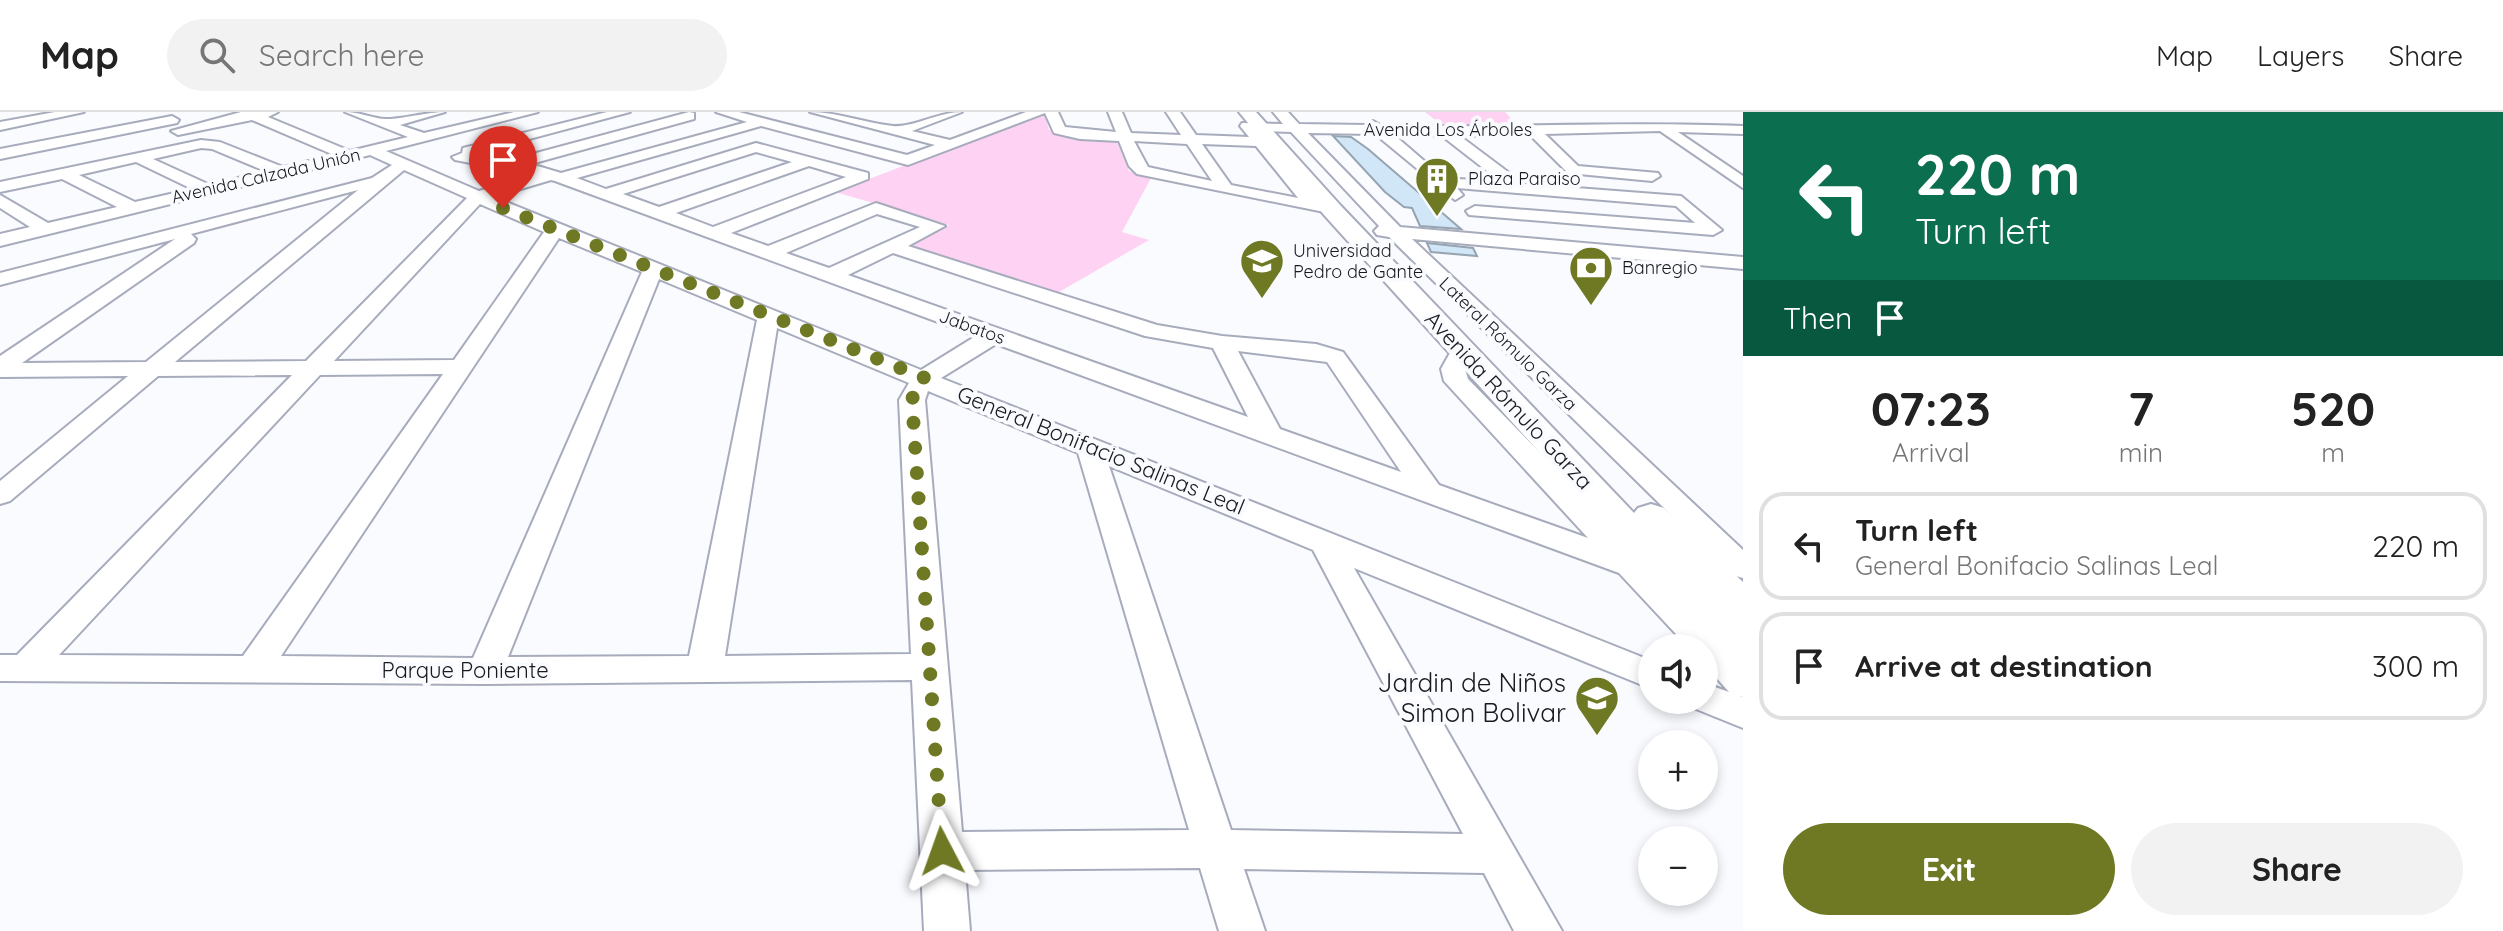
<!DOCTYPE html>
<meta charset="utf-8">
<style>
:root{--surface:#fff;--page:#f2f2f2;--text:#222;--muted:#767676;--line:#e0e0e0;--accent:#6f7923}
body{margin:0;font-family:Quicksand,sans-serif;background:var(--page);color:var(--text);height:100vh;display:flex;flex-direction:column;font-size:30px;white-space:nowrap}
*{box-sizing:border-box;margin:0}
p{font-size:26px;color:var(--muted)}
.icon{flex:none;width:44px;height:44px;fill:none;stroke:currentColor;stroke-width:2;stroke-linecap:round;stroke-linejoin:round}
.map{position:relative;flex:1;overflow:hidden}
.side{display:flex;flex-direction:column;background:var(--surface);width:760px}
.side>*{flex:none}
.banner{background:#0b6e4f;color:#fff;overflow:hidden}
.tools{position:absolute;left:1638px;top:522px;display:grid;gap:16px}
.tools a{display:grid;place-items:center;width:80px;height:80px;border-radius:50%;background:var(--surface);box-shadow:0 4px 12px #0003;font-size:40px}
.pin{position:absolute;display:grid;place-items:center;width:68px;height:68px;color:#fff;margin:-82px -34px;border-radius:50% 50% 50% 0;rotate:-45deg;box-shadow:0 0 8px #0007}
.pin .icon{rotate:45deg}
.me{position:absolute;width:88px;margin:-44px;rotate:356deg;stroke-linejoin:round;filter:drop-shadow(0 0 6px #0008)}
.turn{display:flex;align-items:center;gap:28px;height:168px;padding:0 40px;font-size:36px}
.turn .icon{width:104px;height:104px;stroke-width:2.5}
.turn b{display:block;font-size:56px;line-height:68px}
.then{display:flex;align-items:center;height:76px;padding:0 40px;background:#0003;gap:16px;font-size:30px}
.eta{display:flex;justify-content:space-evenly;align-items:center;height:136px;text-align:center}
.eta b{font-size:48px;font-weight:700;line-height:56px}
.button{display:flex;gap:16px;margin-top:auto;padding:16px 40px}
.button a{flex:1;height:92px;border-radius:48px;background:var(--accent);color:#fff;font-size:32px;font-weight:700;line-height:92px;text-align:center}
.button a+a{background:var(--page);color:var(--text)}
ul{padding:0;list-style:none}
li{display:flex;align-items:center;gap:24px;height:108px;margin:0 16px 12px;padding:0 24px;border:4px solid var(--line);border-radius:24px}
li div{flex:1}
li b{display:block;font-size:30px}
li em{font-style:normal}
header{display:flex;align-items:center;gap:48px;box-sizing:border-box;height:112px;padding:0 40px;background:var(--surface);border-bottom:2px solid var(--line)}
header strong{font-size:38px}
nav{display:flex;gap:44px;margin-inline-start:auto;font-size:28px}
.search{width:560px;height:72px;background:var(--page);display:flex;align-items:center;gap:20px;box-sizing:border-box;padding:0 28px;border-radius:44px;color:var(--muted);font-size:30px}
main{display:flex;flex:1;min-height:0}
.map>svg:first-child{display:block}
.green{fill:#fed2f2}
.building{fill:#d1e6f6;stroke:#95a4b0;stroke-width:2}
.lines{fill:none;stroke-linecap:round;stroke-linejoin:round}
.minor-casing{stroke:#a7acbd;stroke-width:4}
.major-casing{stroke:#a7acbd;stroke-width:4}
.minor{fill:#fff;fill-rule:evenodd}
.major{fill:#fff;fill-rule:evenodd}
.route{stroke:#6f7923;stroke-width:14;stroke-dasharray:0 25.2}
.labels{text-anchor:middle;stroke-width:8;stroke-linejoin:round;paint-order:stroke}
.far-street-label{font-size:18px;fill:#181a20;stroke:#fafbfe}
.far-poi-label{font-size:18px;fill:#181a20;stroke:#fafbfe;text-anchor:start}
.street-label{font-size:22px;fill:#181a20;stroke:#fafbfe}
.near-poi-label{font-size:26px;fill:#181a20;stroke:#fafbfe;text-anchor:end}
</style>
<header>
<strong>Map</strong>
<div class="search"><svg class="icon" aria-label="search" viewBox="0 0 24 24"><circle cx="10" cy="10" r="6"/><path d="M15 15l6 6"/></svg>Search here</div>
<nav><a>Map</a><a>Layers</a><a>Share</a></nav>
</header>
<main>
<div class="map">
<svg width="1743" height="819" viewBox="0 0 1743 819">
<rect width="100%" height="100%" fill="#fafbfe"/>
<g class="green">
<path d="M 1044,0 L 1049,18 L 1078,27 L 1117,30 L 1129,59 L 1152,64 L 1122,120 L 1149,128 L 1054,183 L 906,135 L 949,113 L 835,80 Z"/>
<path d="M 1425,0 L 1505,0 L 1520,16 L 1447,17 Z"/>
</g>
<g class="building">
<path d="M 1333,24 L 1351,25 L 1368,37 L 1461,117 L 1420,114 L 1412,96 L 1404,95 L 1385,80 Z"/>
<path d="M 1427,131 L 1473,136 L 1477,144 L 1431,140 Z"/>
</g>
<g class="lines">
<g class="minor-casing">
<g id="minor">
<path d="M 55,0 L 84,0 L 0,18 L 0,10 Z"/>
<path d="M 241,0 L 278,0 L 268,5 L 350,39 L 408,25 L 345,0 C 360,0 371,6 385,7 C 397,8 427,0 445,0 L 400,13 L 424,21 L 514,0 L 538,0 L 386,39 L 479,79 L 534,63 L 455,48 L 452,45 L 462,41 L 463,36 L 607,0 L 630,0 L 473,42 L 514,47 L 689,0 L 694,1 L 694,7 L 531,52 L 561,61 L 747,10 L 716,0 L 739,0 L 907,43 L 935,33 L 810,0 C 839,0 864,11 893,14 C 912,16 938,0 962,0 L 912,19 L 950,28 L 1026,0 L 1058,0 L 1065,15 L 1116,20 L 1108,0 L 1122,0 L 1131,21 L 1181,23 L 1166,0 L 1180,0 L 1196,23 L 1249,25 L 1240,14 L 1242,11 L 1283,12 L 1273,0 L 1288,0 L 1299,12 L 1366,13 L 1373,9 L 1382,14 C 1501,16 1623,9 1743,14 L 1743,22 L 1678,20 L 1743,64 L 1743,76 L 1660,19 L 1545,22 L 1578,54 L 1658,61 L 1660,64 L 1652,69 L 1568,61 L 1530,23 L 1460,24 L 1524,72 L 1681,84 L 1722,118 L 1713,123 L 1469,103 L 1466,99 L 1475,94 L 1695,111 L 1676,94 L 1457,76 L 1463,83 L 1455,88 L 1375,22 L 1308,21 L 1400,115 L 1743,145 L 1743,157 L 1412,127 L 1743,438 L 1743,466 L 1732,463 L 1389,125 L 1377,123 L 1374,119 L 1379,114 L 1291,20 L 1259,19 L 1308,78 L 1339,95 L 1339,103 L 1137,62 L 1129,54 L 1119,29 L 1080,27 L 1054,21 L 1045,1 L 908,53 L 761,14 L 577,66 L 606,77 L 756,31 L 868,61 L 868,67 L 731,121 L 768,134 L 876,91 L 945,114 L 908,134 L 1157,213 L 1222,224 L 1316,232 L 1343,240 L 1439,373 L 1588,426 L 1444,269 L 1441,257 L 1455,232 L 1471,232 L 1475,237 L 1465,257 L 1468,267 L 1643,446 L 1691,463 L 1696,471 L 1691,479 L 1677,481 L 1743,548 L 1743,585 L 1736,583 L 1743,585 L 1743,616 L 1691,595 L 1687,588 L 1704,588 L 1704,571 L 1729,580 L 1704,552 L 1704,536 L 1689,536 L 1619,461 L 996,232 L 941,266 L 1652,549 L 1652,577 L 1354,456 L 1562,819 L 1514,819 L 1484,761 L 1244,757 L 1265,819 L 1219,819 L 1200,756 L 965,758 L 970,819 L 924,819 L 912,568 L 485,572 L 0,569 L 0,543 L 17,543 L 292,263 L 158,264 L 10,389 L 0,392 L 0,369 L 128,264 L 0,265 L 0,244 L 175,127 L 0,173 L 0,161 L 372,66 L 392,53 L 370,43 L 0,134 L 0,122 L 30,115 L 0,96 L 0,83 L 48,111 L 117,95 L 62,67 L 0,80 L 0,70 L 201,28 L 220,30 L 283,55 L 334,43 L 252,8 L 178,23 L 171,19 ZM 1393,22 L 1442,24 L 1501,70 L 1444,66 ZM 1134,29 L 1187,32 L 1212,69 L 1148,55 ZM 1202,32 L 1256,34 L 1298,86 L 1231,73 ZM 201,36 L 212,37 L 265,59 L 210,73 L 153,47 ZM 756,40 L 792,50 L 659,95 L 623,82 ZM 136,50 L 192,77 L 135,90 L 79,63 ZM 809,54 L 846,65 L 713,115 L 676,101 ZM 404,58 L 467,86 L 306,249 L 175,250 ZM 551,68 L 555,69 L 976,224 L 921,258 L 494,85 ZM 358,78 L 146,250 L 22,251 L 194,131 L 196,127 L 191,122 ZM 480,92 L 544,120 L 454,248 L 334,249 ZM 877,102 L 920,115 L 829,156 L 786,141 ZM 559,126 L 642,160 L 473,546 L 281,544 ZM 893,141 L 1145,224 L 1213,236 L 1248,305 L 848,163 ZM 659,167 L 757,208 L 689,544 L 508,545 ZM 777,216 L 909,271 L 899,288 L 911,542 L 725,544 ZM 1238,239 L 1327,250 L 1401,360 L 1280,317 ZM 443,262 L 243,544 L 59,543 L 320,263 ZM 928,279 L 1078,341 L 1189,718 L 962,720 L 925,288 ZM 1109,354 L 1313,438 L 1463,722 L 1231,718 Z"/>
<path d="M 172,4 L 179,8 L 177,11 L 0,47 L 0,37 Z"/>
</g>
</g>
<g class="major-casing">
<path id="major" d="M 1239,0 L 1256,0 L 1341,94 L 1634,401 L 1638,396 L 1651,392 L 1664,396 L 1743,470 L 1743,552 L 1727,547 L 1325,104 Z"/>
</g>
<use href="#minor" class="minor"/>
<use href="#major" class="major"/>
</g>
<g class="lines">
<path class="route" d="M 503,96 L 925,266 L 915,277 L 912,288 L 942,739"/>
</g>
<defs>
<g id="building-pin" transform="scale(2.3)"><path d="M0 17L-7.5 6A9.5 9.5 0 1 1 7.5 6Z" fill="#6f7923" stroke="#fafbfe"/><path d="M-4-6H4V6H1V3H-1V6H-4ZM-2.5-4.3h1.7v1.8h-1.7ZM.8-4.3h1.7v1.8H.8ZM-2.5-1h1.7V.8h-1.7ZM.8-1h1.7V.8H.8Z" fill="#fff"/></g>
<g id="school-pin" transform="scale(2.3)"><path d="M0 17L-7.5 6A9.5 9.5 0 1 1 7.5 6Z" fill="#6f7923" stroke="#fafbfe"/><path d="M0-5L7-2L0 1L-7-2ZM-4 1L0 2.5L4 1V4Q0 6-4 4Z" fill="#fff"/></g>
<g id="bank-pin" transform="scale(2.3)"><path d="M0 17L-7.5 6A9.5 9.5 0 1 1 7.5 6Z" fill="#6f7923" stroke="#fafbfe"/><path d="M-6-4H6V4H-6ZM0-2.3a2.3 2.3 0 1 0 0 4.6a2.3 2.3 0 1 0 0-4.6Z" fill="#fff"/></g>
</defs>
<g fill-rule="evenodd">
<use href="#building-pin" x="1437" y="67"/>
<use href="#school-pin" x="1262" y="149"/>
<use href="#bank-pin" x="1591" y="156"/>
<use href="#school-pin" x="1597" y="586"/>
</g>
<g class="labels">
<g class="far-street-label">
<text x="1448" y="24">Avenida Los Árboles</text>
<text transform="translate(266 64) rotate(-13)" y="6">Avenida Calzada Unión</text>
<text transform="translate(972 215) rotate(20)" y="6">Jabatos</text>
<text transform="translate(1508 232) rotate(44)" y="6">Lateral Rómulo Garza</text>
</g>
<g class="far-poi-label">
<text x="1468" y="73">Plaza Paraiso</text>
<text x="1293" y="145">Universidad<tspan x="1293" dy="21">Pedro de Gante</tspan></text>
<text x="1622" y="162">Banregio</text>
</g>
<g class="street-label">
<text transform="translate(1509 288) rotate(47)" y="8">Avenida Rómulo Garza</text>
<text transform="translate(1101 338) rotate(22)" y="8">General Bonifacio Salinas Leal</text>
<text x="465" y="566">Parque Poniente</text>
</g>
<g class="near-poi-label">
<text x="1566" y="580">Jardin de Niños<tspan x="1566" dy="30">Simon Bolivar</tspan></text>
</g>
</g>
</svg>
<div class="tools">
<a><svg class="icon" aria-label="sound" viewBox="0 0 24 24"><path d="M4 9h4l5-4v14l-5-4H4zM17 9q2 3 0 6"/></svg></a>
<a>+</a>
<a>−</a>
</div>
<div class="pin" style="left:503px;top:96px;background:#d93025"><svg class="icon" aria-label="arrive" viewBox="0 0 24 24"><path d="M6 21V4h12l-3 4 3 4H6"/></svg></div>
<svg class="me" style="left:942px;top:739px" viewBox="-20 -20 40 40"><path d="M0-17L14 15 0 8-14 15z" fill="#6f7923" stroke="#fff" stroke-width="4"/></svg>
</div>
<section class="side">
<div class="banner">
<div class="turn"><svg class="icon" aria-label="left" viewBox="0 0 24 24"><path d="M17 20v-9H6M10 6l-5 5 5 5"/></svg><div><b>220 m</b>Turn left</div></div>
<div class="then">Then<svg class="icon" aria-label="arrive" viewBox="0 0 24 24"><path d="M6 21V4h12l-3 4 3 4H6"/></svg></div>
</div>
<div class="eta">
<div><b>07:23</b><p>Arrival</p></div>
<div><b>7</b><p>min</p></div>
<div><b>520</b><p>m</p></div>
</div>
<ul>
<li><svg class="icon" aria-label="left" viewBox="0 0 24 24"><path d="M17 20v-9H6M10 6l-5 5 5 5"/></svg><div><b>Turn left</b><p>General Bonifacio Salinas Leal</p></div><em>220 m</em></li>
<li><svg class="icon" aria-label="arrive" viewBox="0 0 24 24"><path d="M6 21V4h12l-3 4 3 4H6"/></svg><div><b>Arrive at destination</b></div><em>300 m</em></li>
</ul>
<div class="button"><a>Exit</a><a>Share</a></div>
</section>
</main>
